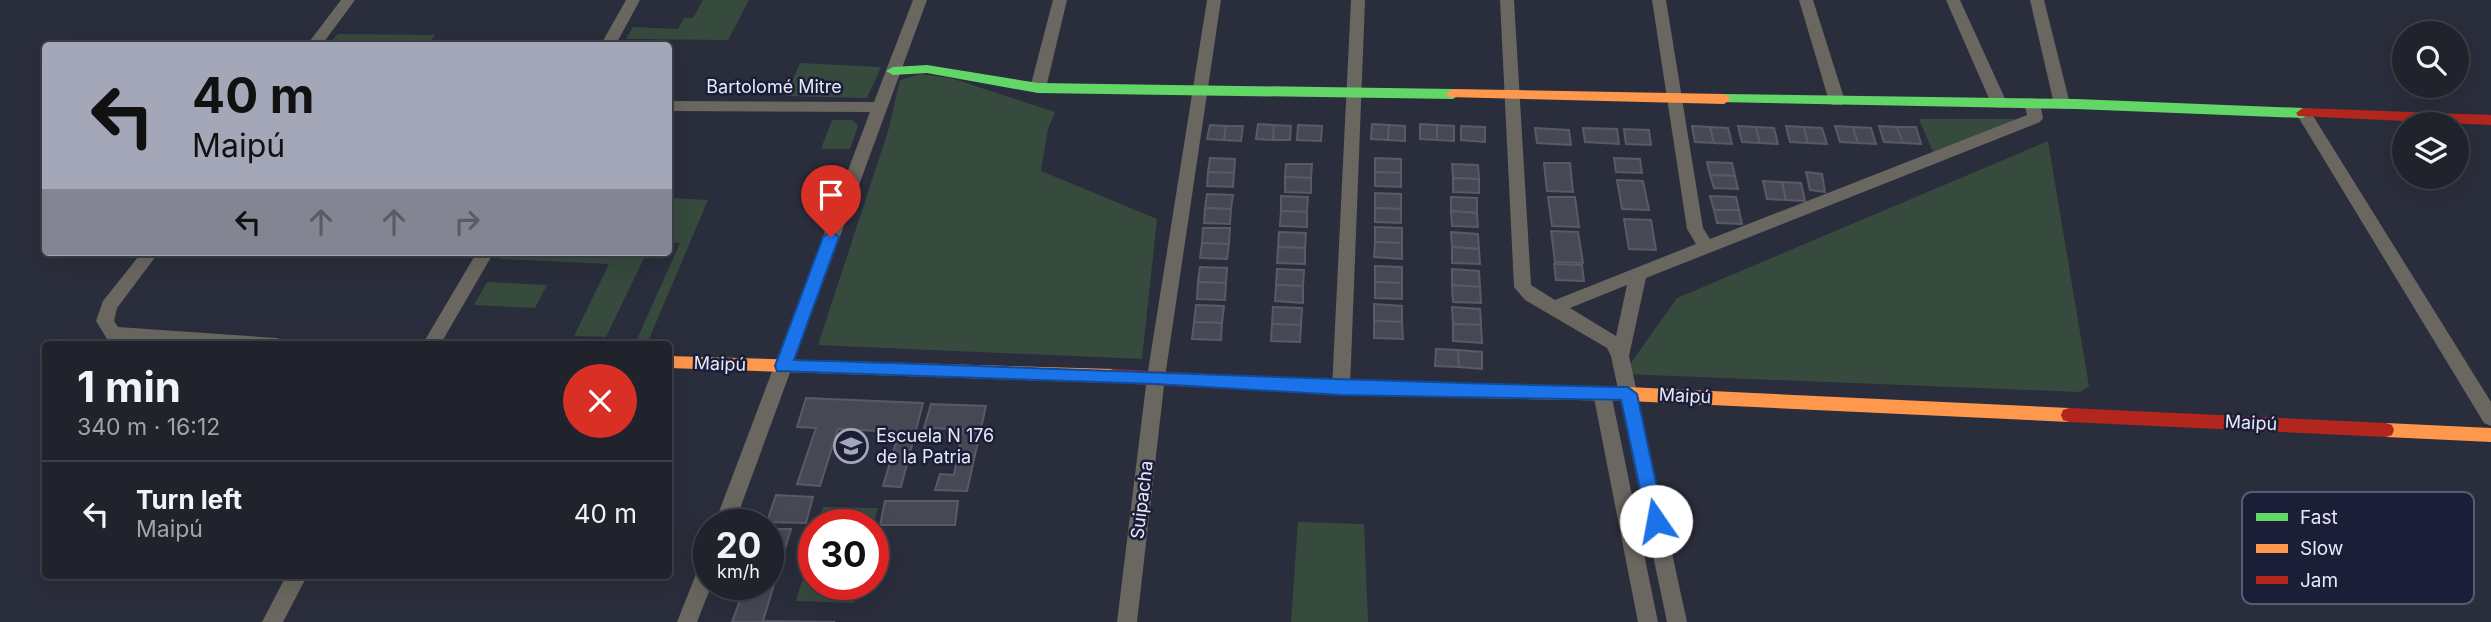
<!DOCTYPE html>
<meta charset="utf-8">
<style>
:root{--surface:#20222c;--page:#2d2f38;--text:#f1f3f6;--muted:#a2a4a9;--line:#3d3f48}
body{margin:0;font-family:Inter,sans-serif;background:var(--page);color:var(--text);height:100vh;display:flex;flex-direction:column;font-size:26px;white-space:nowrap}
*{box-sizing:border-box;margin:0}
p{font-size:23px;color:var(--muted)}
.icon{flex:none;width:38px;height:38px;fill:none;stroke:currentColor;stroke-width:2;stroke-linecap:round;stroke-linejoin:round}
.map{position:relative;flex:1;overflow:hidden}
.details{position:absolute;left:42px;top:341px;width:630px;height:238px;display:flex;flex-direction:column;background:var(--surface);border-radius:7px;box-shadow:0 7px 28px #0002,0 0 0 2px var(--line)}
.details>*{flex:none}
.top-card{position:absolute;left:42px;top:42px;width:630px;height:214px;border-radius:7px;box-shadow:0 7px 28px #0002,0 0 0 2px var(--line);background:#a4a7b7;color:#111;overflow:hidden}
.tools{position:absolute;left:2392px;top:21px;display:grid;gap:14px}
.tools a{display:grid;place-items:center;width:77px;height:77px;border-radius:50%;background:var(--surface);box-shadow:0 7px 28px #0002,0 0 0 2px var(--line);font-size:35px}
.speed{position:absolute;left:693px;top:509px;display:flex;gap:14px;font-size:35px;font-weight:700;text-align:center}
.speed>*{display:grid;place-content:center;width:91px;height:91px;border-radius:50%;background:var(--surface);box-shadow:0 7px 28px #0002,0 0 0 2px var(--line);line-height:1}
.speed small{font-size:18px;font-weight:400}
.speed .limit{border:10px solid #d22;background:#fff;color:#111}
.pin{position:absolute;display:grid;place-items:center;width:60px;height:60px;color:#fff;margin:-72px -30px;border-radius:50% 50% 50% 0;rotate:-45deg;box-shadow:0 0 7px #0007}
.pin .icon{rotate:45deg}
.me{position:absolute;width:77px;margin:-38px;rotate:348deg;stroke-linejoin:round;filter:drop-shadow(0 0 5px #0008)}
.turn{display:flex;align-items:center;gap:24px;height:147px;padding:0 35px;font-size:32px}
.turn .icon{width:91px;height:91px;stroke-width:2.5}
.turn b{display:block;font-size:49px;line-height:60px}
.lanes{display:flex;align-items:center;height:66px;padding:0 35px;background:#0003;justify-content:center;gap:35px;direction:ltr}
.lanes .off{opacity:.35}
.round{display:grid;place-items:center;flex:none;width:74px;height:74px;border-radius:37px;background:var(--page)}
.head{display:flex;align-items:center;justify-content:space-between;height:119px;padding:0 35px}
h1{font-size:42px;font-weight:700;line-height:52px}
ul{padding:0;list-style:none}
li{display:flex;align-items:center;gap:21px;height:105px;padding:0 35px;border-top:2px solid var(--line)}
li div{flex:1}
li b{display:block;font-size:26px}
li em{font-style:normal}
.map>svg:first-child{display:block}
.green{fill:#374a3e}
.building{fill:#474853;stroke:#5a5a66;stroke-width:2}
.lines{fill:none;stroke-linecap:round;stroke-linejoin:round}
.street{fill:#6a6760;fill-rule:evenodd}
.fast{fill:#63d668;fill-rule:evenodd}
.slow{fill:#ff974d;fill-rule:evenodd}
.jam{fill:#b3261e;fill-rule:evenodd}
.route{fill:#1a73e8;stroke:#114b97;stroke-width:2}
.labels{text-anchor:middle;stroke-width:5;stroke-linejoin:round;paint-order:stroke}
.street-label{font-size:18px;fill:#e6e9fa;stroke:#1b1e36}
.poi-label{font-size:18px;fill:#e6e9fa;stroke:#1b1e36;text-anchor:start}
.key{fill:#1b1e36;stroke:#585b71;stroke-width:2}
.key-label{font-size:19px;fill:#e6e9fa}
</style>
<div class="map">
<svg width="2491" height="622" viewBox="0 0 2491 622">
<rect width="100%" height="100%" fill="#2a2d3b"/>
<g class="green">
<path d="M 703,0 L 749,0 L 728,40 L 626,39 L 633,27 L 678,29 L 684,18 L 693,18 Z"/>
<path d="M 338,34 L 435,35 L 428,45 L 328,45 Z"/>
<path d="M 800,63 L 881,67 L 867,98 L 786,96 Z"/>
<path d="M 920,74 L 951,78 L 1055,112 L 1048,129 L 1041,171 L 1157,219 L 1142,359 L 818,345 L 888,131 L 900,80 Z"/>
<path d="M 1919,119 L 2019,119 L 1936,159 Z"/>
<path d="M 832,120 L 852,120 L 858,126 L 850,149 L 821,149 Z"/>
<path d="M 2048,141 L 2089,386 L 2080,392 L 1623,374 L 1677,298 Z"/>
<path d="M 669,198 L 708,200 L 649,339 L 637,339 L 680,243 L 669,242 Z"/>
<path d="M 504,252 L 647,252 L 606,337 L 574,336 L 609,264 L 500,259 Z"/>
<path d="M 487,282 L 547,285 L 535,308 L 474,305 Z"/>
<path d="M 823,507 L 878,508 L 873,526 L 818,525 Z"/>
<path d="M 1298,522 L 1364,524 L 1368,622 L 1291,622 Z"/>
<path d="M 814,539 L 814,584 L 859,585 L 854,603 L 796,601 Z"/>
</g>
<g class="building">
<path d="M 1258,124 L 1274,125 L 1273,140 L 1256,139 Z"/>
<path d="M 1372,124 L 1389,125 L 1388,140 L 1371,139 Z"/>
<path d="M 1420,124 L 1437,125 L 1437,140 L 1420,139 Z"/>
<path d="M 1210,125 L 1226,126 L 1224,140 L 1207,139 Z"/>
<path d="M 1274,125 L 1291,126 L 1290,140 L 1273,140 Z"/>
<path d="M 1298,125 L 1322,126 L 1321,141 L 1297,140 Z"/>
<path d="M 1389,125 L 1405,126 L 1405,141 L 1388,140 Z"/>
<path d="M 1437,125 L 1454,126 L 1454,141 L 1437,140 Z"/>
<path d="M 1226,126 L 1243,126 L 1241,141 L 1224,140 Z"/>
<path d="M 1461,126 L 1485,127 L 1485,142 L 1461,140 Z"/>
<path d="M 1692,126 L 1710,127 L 1714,143 L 1695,142 Z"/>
<path d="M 1738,126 L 1756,127 L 1760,143 L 1742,142 Z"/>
<path d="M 1786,126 L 1804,127 L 1808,143 L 1790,142 Z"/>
<path d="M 1835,126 L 1853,127 L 1858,143 L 1840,142 Z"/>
<path d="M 1879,126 L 1897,127 L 1903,143 L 1884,142 Z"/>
<path d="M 1710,127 L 1728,128 L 1732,144 L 1714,143 Z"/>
<path d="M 1756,127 L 1774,128 L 1778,144 L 1760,143 Z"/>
<path d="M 1804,127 L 1822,128 L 1827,144 L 1808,143 Z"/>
<path d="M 1853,127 L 1871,128 L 1876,144 L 1858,143 Z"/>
<path d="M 1897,127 L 1916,127 L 1921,144 L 1903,143 Z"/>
<path d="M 1535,128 L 1569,130 L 1571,145 L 1537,143 Z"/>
<path d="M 1583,128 L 1617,129 L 1619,144 L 1585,142 Z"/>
<path d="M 1624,129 L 1649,130 L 1651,145 L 1626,144 Z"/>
<path d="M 1210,158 L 1235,159 L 1234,173 L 1208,172 Z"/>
<path d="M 1375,158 L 1401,159 L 1401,173 L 1375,172 Z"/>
<path d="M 1614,158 L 1640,159 L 1642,173 L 1616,172 Z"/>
<path d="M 1707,162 L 1732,163 L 1735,176 L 1710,175 Z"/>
<path d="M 1544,163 L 1570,163 L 1573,192 L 1547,191 Z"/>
<path d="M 1286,164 L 1312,164 L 1311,178 L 1285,177 Z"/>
<path d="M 1452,164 L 1478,165 L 1479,179 L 1453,178 Z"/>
<path d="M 1208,172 L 1234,173 L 1233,187 L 1207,186 Z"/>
<path d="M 1375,172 L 1401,173 L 1401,187 L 1375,186 Z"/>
<path d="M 1806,172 L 1822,174 L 1825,192 L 1810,190 Z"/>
<path d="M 1710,175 L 1735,176 L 1738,189 L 1714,188 Z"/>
<path d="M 1285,177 L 1311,178 L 1311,193 L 1285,192 Z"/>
<path d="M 1453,178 L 1479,179 L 1479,193 L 1453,192 Z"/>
<path d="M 1617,180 L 1643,181 L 1649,210 L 1622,209 Z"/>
<path d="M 1763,181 L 1782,182 L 1786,200 L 1767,199 Z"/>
<path d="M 1782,182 L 1801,183 L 1805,201 L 1786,200 Z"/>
<path d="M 1375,193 L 1401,194 L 1401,209 L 1375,208 Z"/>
<path d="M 1207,194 L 1233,195 L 1231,209 L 1205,208 Z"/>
<path d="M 1281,196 L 1308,197 L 1307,212 L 1281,211 Z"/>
<path d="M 1710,196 L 1736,197 L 1739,210 L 1714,210 Z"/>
<path d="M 1451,197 L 1477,198 L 1477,213 L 1451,211 Z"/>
<path d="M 1548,197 L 1575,197 L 1579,227 L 1552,226 Z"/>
<path d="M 1205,208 L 1231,209 L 1230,224 L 1204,223 Z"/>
<path d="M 1375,208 L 1401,209 L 1401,223 L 1375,222 Z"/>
<path d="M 1714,210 L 1739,210 L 1742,224 L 1717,223 Z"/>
<path d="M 1281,211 L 1307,212 L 1307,227 L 1280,226 Z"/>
<path d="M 1451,211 L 1477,213 L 1478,227 L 1452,226 Z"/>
<path d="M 1624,219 L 1651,220 L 1656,250 L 1629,249 Z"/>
<path d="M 1375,227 L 1402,228 L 1402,243 L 1375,242 Z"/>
<path d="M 1203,228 L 1230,228 L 1229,244 L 1202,243 Z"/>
<path d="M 1551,231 L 1578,232 L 1583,263 L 1555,262 Z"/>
<path d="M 1279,232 L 1306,233 L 1305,248 L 1278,247 Z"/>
<path d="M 1451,232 L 1478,234 L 1479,249 L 1452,247 Z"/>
<path d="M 1375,242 L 1402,243 L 1402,259 L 1374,257 Z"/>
<path d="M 1202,243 L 1229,244 L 1227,259 L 1200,258 Z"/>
<path d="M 1278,247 L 1305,248 L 1305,264 L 1277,263 Z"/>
<path d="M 1452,247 L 1479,249 L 1480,264 L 1452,263 Z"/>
<path d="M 1554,264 L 1582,265 L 1584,281 L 1556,280 Z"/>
<path d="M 1375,266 L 1402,267 L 1402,283 L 1375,282 Z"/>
<path d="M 1200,267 L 1227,268 L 1226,283 L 1198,282 Z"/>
<path d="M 1277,269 L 1304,270 L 1303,286 L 1276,285 Z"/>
<path d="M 1452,269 L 1479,271 L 1480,287 L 1452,285 Z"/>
<path d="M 1198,282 L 1226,283 L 1225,300 L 1197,299 Z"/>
<path d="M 1375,282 L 1402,283 L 1402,299 L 1375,298 Z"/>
<path d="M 1276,285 L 1303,286 L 1303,303 L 1275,301 Z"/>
<path d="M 1452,285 L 1480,287 L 1481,303 L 1453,302 Z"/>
<path d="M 1374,304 L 1402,306 L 1402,322 L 1374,321 Z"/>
<path d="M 1196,305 L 1224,306 L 1222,323 L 1194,322 Z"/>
<path d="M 1273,307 L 1302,308 L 1301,325 L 1272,324 Z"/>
<path d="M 1452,307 L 1480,309 L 1481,325 L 1453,324 Z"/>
<path d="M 1374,321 L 1402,322 L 1403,339 L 1374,338 Z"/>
<path d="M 1194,322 L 1222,323 L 1221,340 L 1192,339 Z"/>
<path d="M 1272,324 L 1301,325 L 1300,342 L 1271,341 Z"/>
<path d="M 1453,324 L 1481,325 L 1482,343 L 1453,341 Z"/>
<path d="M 1436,349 L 1458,350 L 1459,367 L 1435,366 Z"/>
<path d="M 1458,350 L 1482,352 L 1482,369 L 1459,367 Z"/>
<path d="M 806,398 L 923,403 L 901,487 L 883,486 L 899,432 L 838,429 L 820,486 L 797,484 L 816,428 L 797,427 Z"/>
<path d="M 931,404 L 986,406 L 967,491 L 935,490 L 940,474 L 954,475 L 963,429 L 924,428 Z"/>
<path d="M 776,495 L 813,497 L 806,523 L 767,522 Z"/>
<path d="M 885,501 L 958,501 L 955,525 L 880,525 Z"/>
<path d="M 768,529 L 791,529 L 763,621 L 835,622 L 732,622 L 746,584 L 768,584 Z"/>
</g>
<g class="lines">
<g class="street">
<path d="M 341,0 L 355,0 L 321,46 L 306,46 Z"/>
<path d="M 626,0 L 640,0 L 615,46 L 600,46 Z"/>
<path d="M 913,0 L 927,0 L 734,525 L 714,525 L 870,112 L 668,111 L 668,101 L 874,102 Z"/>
<path d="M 1053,0 L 1067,0 L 1046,88 L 1038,93 L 1030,88 Z"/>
<path d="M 1207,0 L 1221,0 L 1165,377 L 1137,622 L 1117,622 L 1147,377 Z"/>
<path d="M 1351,0 L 1365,0 L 1350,388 L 1347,393 L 1335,393 L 1332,388 Z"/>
<path d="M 1500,0 L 1514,0 L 1531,285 L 1555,300 L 1696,244 L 1687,229 L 1652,0 L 1666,0 L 1703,228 L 1710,239 L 2027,115 L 2024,103 L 2027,99 L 2032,98 L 2040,103 L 2043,118 L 2040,122 L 1646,278 L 1629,356 L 1687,622 L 1667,622 L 1611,356 L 1607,348 L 1525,300 L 1514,287 ZM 1627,285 L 1616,336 L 1570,308 Z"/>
<path d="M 1799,0 L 1813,0 L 1845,101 L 1842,105 L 1832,105 L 1829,101 Z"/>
<path d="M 1946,0 L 1960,0 L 2007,103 L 2004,107 L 1999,108 L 1991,103 Z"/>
<path d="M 2030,0 L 2044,0 L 2070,104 L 2067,108 L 2062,109 L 2054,104 Z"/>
<path d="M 2305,110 L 2310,111 L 2491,402 L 2491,426 L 2484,423 L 2297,115 Z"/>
<path d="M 142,252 L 159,252 L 117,308 L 114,321 L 118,327 L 277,338 L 283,340 L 286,345 L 170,345 L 107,339 L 96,321 L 103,301 Z"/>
<path d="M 477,252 L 494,252 L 440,345 L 422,345 Z"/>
<path d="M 1602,386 L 1608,388 L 1611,393 L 1658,622 L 1638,622 L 1593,393 L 1596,388 Z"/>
<path d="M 709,556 L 709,584 L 712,584 L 697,622 L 677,622 L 702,559 Z"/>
<path d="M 286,576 L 307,576 L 283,622 L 262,622 Z"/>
</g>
<g class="fast">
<path d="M 927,65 L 1038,83 L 1453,89 L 1460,94 L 1453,99 L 1038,93 L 927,73 L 893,75 L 886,71 L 893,67 Z"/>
<path d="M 1724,94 L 2076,99 L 2303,108 L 2310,113 L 2303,118 L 2076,109 L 1719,102 L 1717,99 Z"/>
</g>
<g class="slow">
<path d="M 1453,89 L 1724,94 L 1731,99 L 1724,104 L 1448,97 L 1446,94 Z"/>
<path d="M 668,356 L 1113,369 L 1119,371 L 1121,376 L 1119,381 L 1113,383 L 668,368 Z"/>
<path d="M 1475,384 L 1628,387 L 2069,408 L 2075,410 L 2077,415 L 2075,420 L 2069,422 L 1628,401 L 1475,398 L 1469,396 L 1467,391 L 1469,386 Z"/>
<path d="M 2386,423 L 2491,428 L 2491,442 L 2386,437 L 2380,435 L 2378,430 L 2380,425 Z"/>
</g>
<g class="jam">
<path d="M 2303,108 L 2491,115 L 2491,125 L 2298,116 L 2296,113 Z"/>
<path d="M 1113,369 L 1341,381 L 1475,384 L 1481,386 L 1483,391 L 1481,396 L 1475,398 L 1341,395 L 1113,383 L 1107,381 L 1105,376 L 1107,371 Z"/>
<path d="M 2069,408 L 2386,423 L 2392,425 L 2394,430 L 2392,435 L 2386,437 L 2069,422 L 2063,420 L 2061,415 L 2063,410 Z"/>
</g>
</g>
<path class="route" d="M 831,231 L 839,237 L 794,360 C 1072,368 1350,382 1628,387 L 1637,394 L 1664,521 L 1656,528 L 1647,521 L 1621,400 L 1341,395 L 1156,384 L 777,371 L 775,366 L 823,237 Z"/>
<defs>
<g id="school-ring" transform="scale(1.75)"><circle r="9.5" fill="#1b1e36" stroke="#a4a7b7" stroke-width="1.5"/><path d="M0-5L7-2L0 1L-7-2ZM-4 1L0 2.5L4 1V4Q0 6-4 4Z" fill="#a4a7b7"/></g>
</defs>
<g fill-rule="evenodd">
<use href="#school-ring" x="851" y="446"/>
</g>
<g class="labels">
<g class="street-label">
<text x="774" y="93">Bartolomé Mitre</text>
<text transform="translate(720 364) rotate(2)" y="6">Maipú</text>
<text transform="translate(1685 396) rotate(3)" y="6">Maipú</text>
<text transform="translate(2251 423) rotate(3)" y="6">Maipú</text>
<text transform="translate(1142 500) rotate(-83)" y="6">Suipacha</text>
</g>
<g class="poi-label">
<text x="876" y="442">Escuela N 176<tspan x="876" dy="21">de la Patria</tspan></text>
</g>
</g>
<rect x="2242" y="492" width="232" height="112" rx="10" class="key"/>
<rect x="2256" y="513" width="32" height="8" fill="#63d668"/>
<rect x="2256" y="544" width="32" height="9" fill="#ff974d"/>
<rect x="2256" y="576" width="32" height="8" fill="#b3261e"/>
<g class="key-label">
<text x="2300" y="524">Fast</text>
<text x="2300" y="555">Slow</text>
<text x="2300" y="587">Jam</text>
</g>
</svg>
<div class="tools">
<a><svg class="icon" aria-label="search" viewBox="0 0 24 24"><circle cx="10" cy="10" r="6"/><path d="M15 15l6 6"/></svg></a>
<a><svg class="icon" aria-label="layers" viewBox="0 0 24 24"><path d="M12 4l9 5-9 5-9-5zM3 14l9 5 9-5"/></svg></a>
</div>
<div class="speed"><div>20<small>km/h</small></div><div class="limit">30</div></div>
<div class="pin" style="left:831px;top:237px;background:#d93025"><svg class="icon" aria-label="arrive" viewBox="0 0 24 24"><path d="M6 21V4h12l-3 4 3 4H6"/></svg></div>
<svg class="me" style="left:1656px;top:521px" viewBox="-20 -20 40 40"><circle r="19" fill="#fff"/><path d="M0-13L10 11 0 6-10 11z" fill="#1a73e8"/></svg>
<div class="top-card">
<div class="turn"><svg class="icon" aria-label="left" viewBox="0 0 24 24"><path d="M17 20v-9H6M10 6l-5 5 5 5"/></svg><div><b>40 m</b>Maipú</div></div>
<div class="lanes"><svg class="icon" aria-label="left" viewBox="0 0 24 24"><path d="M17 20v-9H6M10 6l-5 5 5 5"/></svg><svg class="icon off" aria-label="ahead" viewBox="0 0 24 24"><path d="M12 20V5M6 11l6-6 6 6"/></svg><svg class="icon off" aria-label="ahead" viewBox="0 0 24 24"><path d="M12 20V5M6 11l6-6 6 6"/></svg><svg class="icon off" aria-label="right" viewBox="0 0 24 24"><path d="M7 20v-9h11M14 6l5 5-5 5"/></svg></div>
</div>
<section class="details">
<div class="head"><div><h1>1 min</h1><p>340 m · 16:12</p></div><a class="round" style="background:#d93025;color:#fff"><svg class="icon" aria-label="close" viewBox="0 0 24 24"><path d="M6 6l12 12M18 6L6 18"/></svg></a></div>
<ul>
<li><svg class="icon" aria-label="left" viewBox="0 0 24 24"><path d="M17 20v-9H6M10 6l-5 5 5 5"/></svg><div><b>Turn left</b><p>Maipú</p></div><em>40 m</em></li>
</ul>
</section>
</div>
